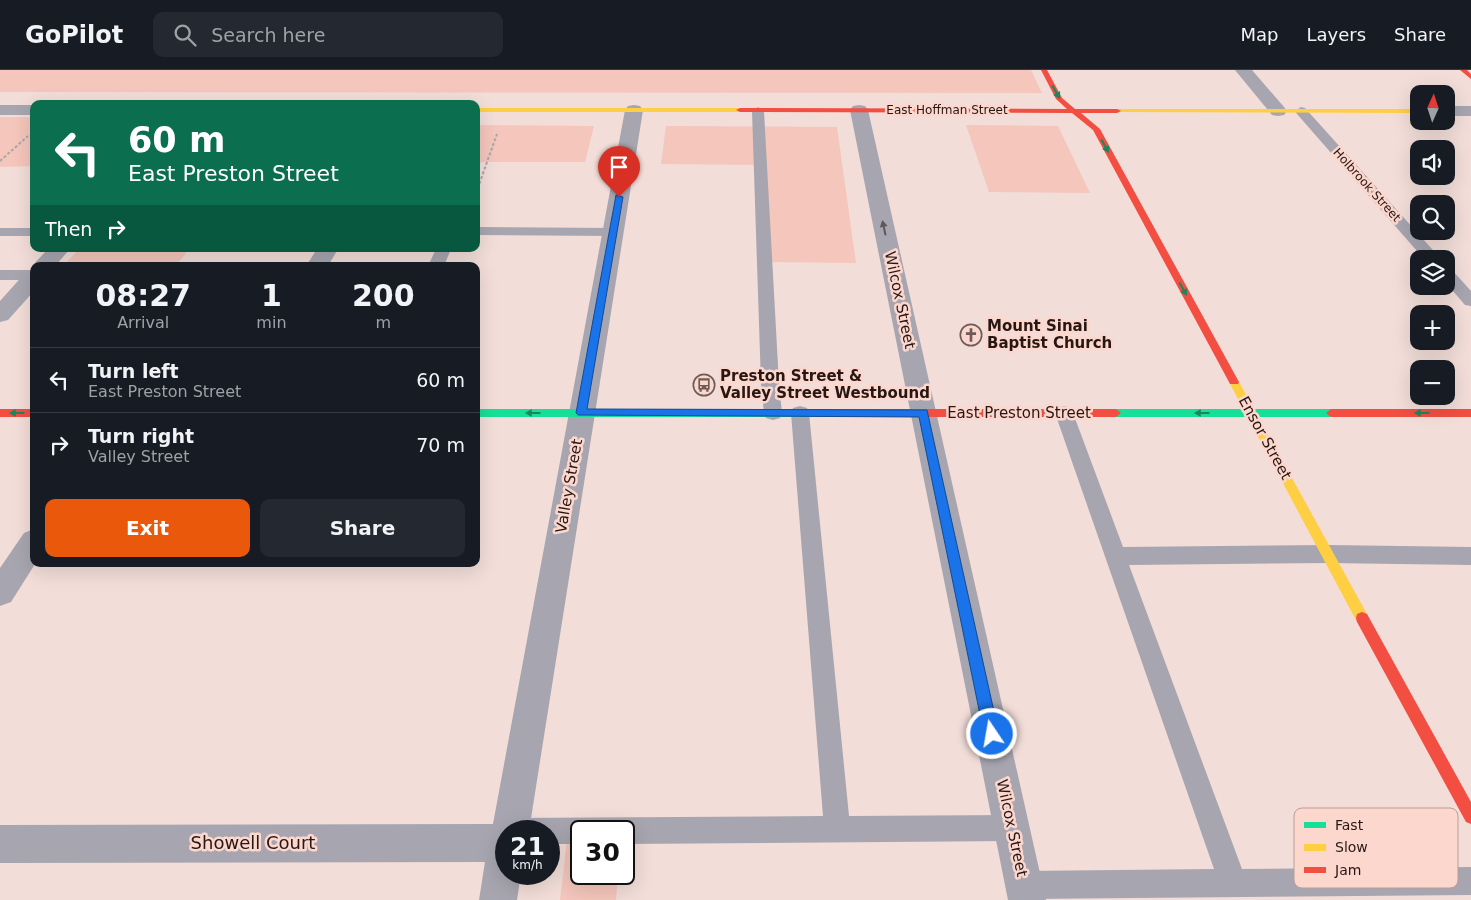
<!DOCTYPE html>
<meta charset="utf-8">
<style>
:root{--surface:#171b24;--page:#242831;--text:#f1f3f6;--muted:#9ea1a6;--line:#363941;--accent:#ea580c}
body{margin:0;font-family:"DejaVu Sans",sans-serif;background:var(--page);color:var(--text);height:100vh;display:flex;flex-direction:column;font-size:19px;white-space:nowrap}
*{box-sizing:border-box;margin:0}
p{font-size:16px;color:var(--muted)}
.icon{flex:none;width:28px;height:28px;fill:none;stroke:currentColor;stroke-width:2;stroke-linecap:round;stroke-linejoin:round}
.map{position:relative;flex:1;overflow:hidden}
.drawer{position:absolute;left:30px;top:192px;width:450px;height:305px;display:flex;flex-direction:column;background:var(--surface);border-radius:10px;box-shadow:0 5px 20px #0002}
.drawer>*{flex:none}
.guide{position:absolute;left:30px;top:30px;width:450px;height:152px;border-radius:10px;box-shadow:0 5px 20px #0002;background:#0b6e4f;color:#fff;overflow:hidden}
.needle{width:32px;rotate:3deg}
.controls{position:absolute;left:1410px;top:15px;display:grid;gap:10px}
.controls a{display:grid;place-items:center;width:45px;height:45px;border-radius:10px;background:var(--surface);box-shadow:0 5px 20px #0002;font-size:25px}
.speed{position:absolute;left:495px;top:750px;display:flex;gap:10px;font-size:25px;font-weight:700;text-align:center}
.speed>*{display:grid;place-content:center;width:65px;height:65px;border-radius:50%;background:var(--surface);box-shadow:0 5px 20px #0002;line-height:1}
.speed small{font-size:12px;font-weight:400}
.speed .limit{border:2px solid #111;border-radius:8px;background:#fff;color:#111}
.pin{position:absolute;display:grid;place-items:center;width:42px;height:42px;color:#fff;margin:-51px -21px;border-radius:50% 50% 50% 0;rotate:-45deg;box-shadow:0 0 5px #0007}
.pin .icon{rotate:45deg}
.me{position:absolute;width:55px;margin:-28px;rotate:348deg;stroke-linejoin:round;filter:drop-shadow(0 0 4px #0008)}
.turn{display:flex;align-items:center;gap:18px;height:105px;padding:0 15px;font-size:22px}
.turn .icon{width:65px;height:65px;stroke-width:2.5}
.turn b{display:block;font-size:35px;line-height:42px}
.then{display:flex;align-items:center;height:48px;padding:0 15px;background:#0003;gap:10px;font-size:19px}
.eta{display:flex;justify-content:space-evenly;align-items:center;height:85px;text-align:center}
.eta b{font-size:30px;font-weight:700;line-height:35px}
.button{display:flex;gap:10px;margin-top:auto;padding:10px 15px}
.button a{flex:1;height:58px;border-radius:10px;background:var(--accent);color:#fff;font-size:20px;font-weight:700;line-height:58px;text-align:center}
.button a+a{background:var(--page);color:var(--text)}
ul{padding:0;list-style:none}
li{display:flex;align-items:center;gap:15px;height:65px;padding:0 15px;border-top:1px solid var(--line)}
li div{flex:1}
li b{display:block;font-size:19px}
li em{font-style:normal}
header{display:flex;align-items:center;gap:30px;box-sizing:border-box;height:70px;padding:0 25px;background:var(--surface);border-bottom:1px solid var(--line)}
header strong{font-size:24px}
nav{display:flex;gap:28px;margin-inline-start:auto;font-size:18px}
.search{width:350px;height:45px;background:var(--page);display:flex;align-items:center;gap:12px;box-sizing:border-box;padding:0 18px;border-radius:10px;color:var(--muted);font-size:19px}
.map>svg:first-child{display:block}
.green{fill:#f4c6bc}
.lines{fill:none;stroke-linecap:round;stroke-linejoin:round}
.path{stroke:#aca6ab;stroke-width:2;stroke-dasharray:3 2;stroke-linecap:butt}
.lane{fill:#a7a5af;fill-rule:evenodd}
.street{fill:#a7a5af;fill-rule:evenodd}
.fast{fill:#16e098;fill-rule:evenodd}
.slow{fill:#ffcf43;fill-rule:evenodd}
.jam{fill:#f24e42;fill-rule:evenodd}
.oneway{fill:#1e865c}
.oneway2{fill:#615759}
.route{fill:#1a73e8;stroke:#114b97}
.labels{text-anchor:middle;stroke-width:5;stroke-linejoin:round;paint-order:stroke}
.far-street-label{font-size:12px;fill:#271713;stroke:#fcd7ce}
.street-label{font-size:15px;fill:#271713;stroke:#fcd7ce}
.poi-label{font-size:15px;font-weight:bold;fill:#271713;stroke:#fcd7ce;text-anchor:start}
.near-street-label{font-size:18px;fill:#271713;stroke:#fcd7ce}
.key{fill:#fcd7ce;stroke:#bc9d96;stroke-width:1}
.key-label{font-size:14px;fill:#271713}
</style>
<header>
<strong>GoPilot</strong>
<div class="search"><svg class="icon" aria-label="search" viewBox="0 0 24 24"><circle cx="10" cy="10" r="6"/><path d="M15 15l6 6"/></svg>Search here</div>
<nav><a>Map</a><a>Layers</a><a>Share</a></nav>
</header>
<div class="map">
<svg width="1471" height="830" viewBox="0 0 1471 830">
<rect width="100%" height="100%" fill="#f2ddd8"/>
<g class="green">
<path d="M 0,0 L 1031,0 L 1042,23 L 0,22 Z"/>
<path d="M 0,47 L 34,47 L 34,96 L 0,97 Z"/>
<path d="M 476,55 L 594,56 L 585,92 L 481,92 L 476,105 Z"/>
<path d="M 966,55 L 1058,56 L 1090,123 L 989,122 Z"/>
<path d="M 666,56 L 837,57 L 856,193 L 768,192 L 765,95 L 661,94 Z"/>
<path d="M 79,179 L 189,179 L 176,196 L 63,196 Z"/>
<path d="M 567,770 L 581,770 L 581,804 L 618,804 L 616,830 L 560,830 Z"/>
</g>
<g class="lines">
<g class="path">
<path d="M 0,91 L 28,66"/>
<path d="M 476,123 L 497,64"/>
</g>
<g class="lane">
<path d="M 758,37 L 764,41 L 779,314 L 782,343 L 780,348 L 773,350 L 766,348 L 764,343 L 761,314 L 752,41 Z"/>
<path d="M 1301,37 L 1305,38 L 1441,189 L 1424,189 L 1297,44 L 1295,41 Z"/>
<path d="M 476,157 L 613,158 L 618,159 L 620,162 L 618,165 L 613,166 L 476,165 Z"/>
<rect x="0" y="158" width="34" height="8"/>
<path d="M 436,179 L 451,179 L 444,196 L 428,196 Z"/>
<path d="M 1446,198 L 1452,200 L 1471,221 L 1471,236 L 1465,235 L 1446,213 Z"/>
<rect x="0" y="200" width="34" height="10"/>
<path d="M 800,336 L 807,338 L 809,343 L 849,746 L 1012,745 L 1021,749 L 1025,758 L 1021,767 L 1012,771 L 624,774 L 624,761 L 581,761 L 581,774 L 549,774 L 549,761 L 506,761 L 506,773 L 500,771 L 497,761 L 500,751 L 510,748 L 823,746 L 791,343 L 793,338 Z"/>
<path d="M 1064,336 L 1071,338 L 1073,343 L 1123,477 L 1328,475 L 1471,477 L 1471,495 L 1328,493 L 1129,495 L 1242,799 L 1471,797 L 1471,825 L 1024,829 L 1014,825 L 1010,815 L 1014,805 L 1024,801 L 1214,799 L 1055,343 L 1057,338 Z"/>
</g>
<g class="street">
<path d="M 1235,0 L 1252,0 L 1284,37 L 1287,41 L 1284,45 L 1278,46 L 1272,45 Z"/>
<rect x="0" y="35" width="34" height="10"/>
<path d="M 634,35 L 640,36 L 643,40 L 529,761 L 506,761 L 506,804 L 521,804 L 517,830 L 479,830 L 485,792 L 0,793 L 0,755 L 493,754 L 625,40 L 628,36 Z"/>
<path d="M 859,35 L 865,36 L 868,40 L 1046,830 L 1008,830 L 850,40 L 853,36 Z"/>
<rect x="1446" y="36" width="25" height="10"/>
<path d="M 48,179 L 70,179 L 55,196 L 34,196 L 34,198 L 32,196 Z"/>
<path d="M 317,179 L 338,179 L 328,196 L 306,196 Z"/>
<path d="M 34,200 L 34,221 L 8,250 L 0,252 L 0,231 L 26,202 Z"/>
<path d="M 34,459 L 35,494 L 11,532 L 0,536 L 0,498 L 24,463 Z"/>
</g>
<g class="fast">
<path d="M 476,339 L 817,339 L 822,343 L 817,347 L 476,347 Z"/>
<path d="M 1116,339 L 1331,339 L 1336,343 L 1331,347 L 1116,347 L 1111,343 Z"/>
</g>
<g class="slow">
<path d="M 476,38 L 740,38 L 744,40 L 740,42 L 476,42 Z"/>
<path d="M 1117,39 L 1419,39 L 1419,43 L 1115,42 L 1113,41 Z"/>
<path d="M 1234,308 L 1239,312 L 1367,544 L 1368,548 L 1367,552 L 1362,554 L 1357,552 L 1229,312 Z"/>
</g>
<g class="jam">
<path d="M 1041,0 L 1047,0 L 1062,28 L 1075,39 L 1117,39 L 1121,41 L 1117,43 L 1081,43 L 1100,59 L 1239,312 L 1238,314 L 1230,314 L 1229,312 L 1093,60 L 1072,43 L 740,42 L 736,40 L 740,38 L 1067,39 L 1056,29 Z"/>
<path d="M 1460,0 L 1467,0 L 1471,4 L 1471,9 Z"/>
<rect x="0" y="339" width="34" height="8"/>
<path d="M 817,339 L 1116,339 L 1121,343 L 1116,347 L 817,347 L 812,343 Z"/>
<path d="M 1331,339 L 1471,339 L 1471,347 L 1331,347 L 1326,343 Z"/>
<path d="M 1362,542 L 1367,544 L 1471,732 L 1471,754 L 1466,752 L 1357,552 L 1356,548 L 1357,544 Z"/>
</g>
</g>
<defs><path id="oneway-solid" d="M-6-.8H1V-3.2L6.5 0L1 3.2V.8H-6Z" transform="scale(1.25)"/></defs>
<g class="oneway">
<use href="#oneway-solid" transform="translate(1056 22) rotate(60)"/>
<use href="#oneway-solid" transform="translate(1105 76) rotate(61)"/>
<use href="#oneway-solid" transform="translate(1183 219) rotate(61)"/>
<use href="#oneway-solid" transform="translate(17 343) rotate(-180)"/>
<use href="#oneway-solid" transform="translate(533 343) rotate(180)"/>
<use href="#oneway-solid" transform="translate(1202 343) rotate(180)"/>
<use href="#oneway-solid" transform="translate(1422 343) rotate(-180)"/>
</g>
<use class="oneway2" href="#oneway-solid" transform="translate(884 158) rotate(-102)"/>
<path class="route" d="M 616,125 L 623,127 L 587,339 L 927,340 L 999,664 L 997,669 L 992,671 L 986,669 L 984,664 L 919,347 L 578,345 L 576,343 Z"/>
<defs>
<g id="church-ring" transform="scale(1.125)"><circle r="9.5" fill="#fcd7ce" stroke="#6e5c58" stroke-width="1.5"/><path d="M-1.2-6h2.4v3.5h3.3v2.4h-3.3V6h-2.4V-.1h-3.3v-2.4h3.3Z" fill="#6e5c58"/></g>
<g id="bus-ring" transform="scale(1.125)"><circle r="9.5" fill="#fcd7ce" stroke="#6e5c58" stroke-width="1.5"/><path d="M-5-6H5V4H4V6H2V4H-2V6H-4V4H-5ZM-3.5-4V0h7V-4ZM-3.5 1.2v1.5H-2V1.2ZM2 1.2v1.5H3.5V1.2Z" fill="#6e5c58"/></g>
</defs>
<g fill-rule="evenodd">
<use href="#church-ring" x="971" y="265"/>
<use href="#bus-ring" x="704" y="315"/>
</g>
<g class="labels">
<g class="far-street-label">
<text x="947" y="44">East Hoffman Street</text>
<text transform="translate(1367 115) rotate(48)" y="4">Holbrook Street</text>
</g>
<g class="street-label">
<text transform="translate(900 230) rotate(78)" y="5">Wilcox Street</text>
<text x="1019" y="348">East Preston Street</text>
<text transform="translate(1265 368) rotate(61)" y="5">Ensor Street</text>
<text transform="translate(569 416) rotate(-80)" y="5">Valley Street</text>
<text transform="translate(1012 758) rotate(78)" y="5">Wilcox Street</text>
</g>
<g class="poi-label">
<text x="987" y="261">Mount Sinai<tspan x="987" dy="17">Baptist Church</tspan></text>
<text x="720" y="311">Preston Street &amp;<tspan x="720" dy="17">Valley Street Westbound</tspan></text>
</g>
<g class="near-street-label">
<text x="253" y="779">Showell Court</text>
</g>
</g>
<rect x="1294" y="738" width="164" height="80" rx="8" class="key"/>
<rect x="1304" y="752" width="22" height="6" fill="#16e098"/>
<rect x="1304" y="774" width="22" height="7" fill="#ffcf43"/>
<rect x="1304" y="797" width="22" height="6" fill="#f24e42"/>
<g class="key-label">
<text x="1335" y="760">Fast</text>
<text x="1335" y="782">Slow</text>
<text x="1335" y="805">Jam</text>
</g>
</svg>
<div class="controls">
<a><svg class="needle" viewBox="-14 -14 28 28"><path d="M0-13l5 13h-10z" fill="#e53935"/><path d="M0 13l5-13h-10z" fill="#9ea1a6"/></svg></a>
<a><svg class="icon" aria-label="sound" viewBox="0 0 24 24"><path d="M4 9h4l5-4v14l-5-4H4zM17 9q2 3 0 6"/></svg></a>
<a><svg class="icon" aria-label="search" viewBox="0 0 24 24"><circle cx="10" cy="10" r="6"/><path d="M15 15l6 6"/></svg></a>
<a><svg class="icon" aria-label="layers" viewBox="0 0 24 24"><path d="M12 4l9 5-9 5-9-5zM3 14l9 5 9-5"/></svg></a>
<a>+</a>
<a>−</a>
</div>
<div class="speed"><div>21<small>km/h</small></div><div class="limit">30</div></div>
<div class="pin" style="left:619px;top:127px;background:#d93025"><svg class="icon" aria-label="arrive" viewBox="0 0 24 24"><path d="M6 21V4h12l-3 4 3 4H6"/></svg></div>
<svg class="me" style="left:992px;top:664px" viewBox="-20 -20 40 40"><circle r="17" fill="#1a73e8" stroke="#fff" stroke-width="3"/><path d="M0-11L8 9 0 5-8 9z" fill="#fff"/></svg>
<div class="guide">
<div class="turn"><svg class="icon" aria-label="left" viewBox="0 0 24 24"><path d="M17 20v-9H6M10 6l-5 5 5 5"/></svg><div><b>60 m</b>East Preston Street</div></div>
<div class="then">Then<svg class="icon" aria-label="right" viewBox="0 0 24 24"><path d="M7 20v-9h11M14 6l5 5-5 5"/></svg></div>
</div>
<section class="drawer">
<div class="eta">
<div><b>08:27</b><p>Arrival</p></div>
<div><b>1</b><p>min</p></div>
<div><b>200</b><p>m</p></div>
</div>
<ul>
<li><svg class="icon" aria-label="left" viewBox="0 0 24 24"><path d="M17 20v-9H6M10 6l-5 5 5 5"/></svg><div><b>Turn left</b><p>East Preston Street</p></div><em>60 m</em></li>
<li><svg class="icon" aria-label="right" viewBox="0 0 24 24"><path d="M7 20v-9h11M14 6l5 5-5 5"/></svg><div><b>Turn right</b><p>Valley Street</p></div><em>70 m</em></li>
</ul>
<div class="button"><a>Exit</a><a>Share</a></div>
</section>
</div>
